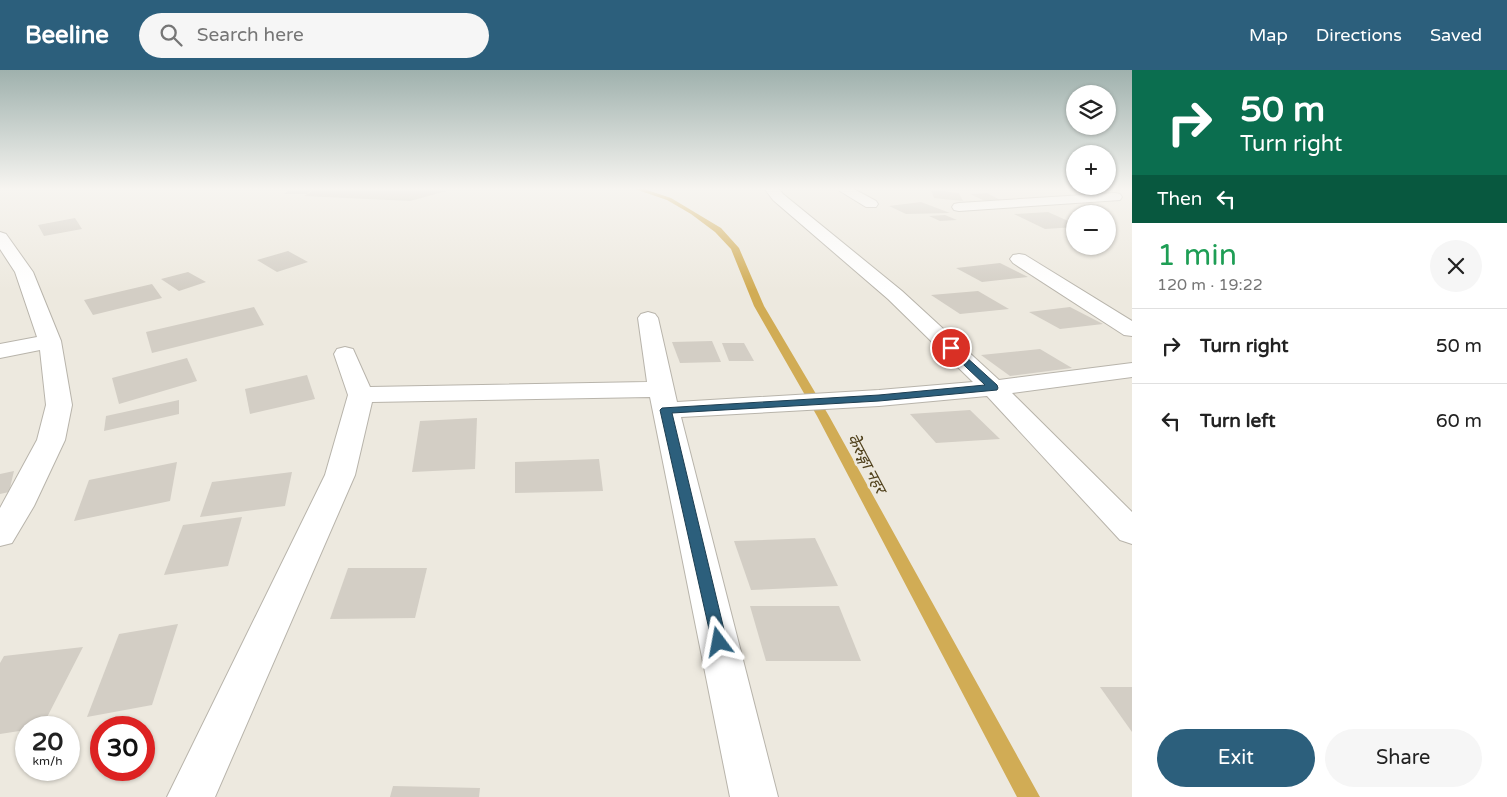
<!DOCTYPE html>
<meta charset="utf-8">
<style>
:root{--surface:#fff;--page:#f6f6f6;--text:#222;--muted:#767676;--line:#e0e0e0;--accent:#2c5f7c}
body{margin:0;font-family:"Varela Round","Noto Sans Devanagari",sans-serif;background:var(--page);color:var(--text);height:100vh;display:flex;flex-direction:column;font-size:19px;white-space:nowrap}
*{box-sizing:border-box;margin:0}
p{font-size:16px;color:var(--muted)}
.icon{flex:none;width:28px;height:28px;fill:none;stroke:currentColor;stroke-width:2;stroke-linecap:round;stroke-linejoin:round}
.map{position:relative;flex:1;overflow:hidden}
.sheet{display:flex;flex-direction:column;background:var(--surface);width:375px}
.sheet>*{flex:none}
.guide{background:#0b6e4f;color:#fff;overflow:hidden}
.tools{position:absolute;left:1066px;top:15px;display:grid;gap:10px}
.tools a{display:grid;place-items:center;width:50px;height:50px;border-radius:50%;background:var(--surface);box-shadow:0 1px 4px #0004;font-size:25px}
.speed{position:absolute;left:15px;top:646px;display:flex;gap:10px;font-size:25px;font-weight:700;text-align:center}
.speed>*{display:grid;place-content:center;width:65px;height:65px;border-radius:50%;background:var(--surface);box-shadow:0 1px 4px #0004;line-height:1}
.speed small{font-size:12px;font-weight:400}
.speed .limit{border:8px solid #d22;background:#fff;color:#111}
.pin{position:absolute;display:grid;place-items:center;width:42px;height:42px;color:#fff;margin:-21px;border:2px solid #fff;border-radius:50%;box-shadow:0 1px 5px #0007}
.me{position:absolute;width:55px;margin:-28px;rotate:347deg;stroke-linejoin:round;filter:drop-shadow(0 0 4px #0008)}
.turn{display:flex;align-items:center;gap:18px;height:105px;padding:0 25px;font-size:22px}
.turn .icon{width:65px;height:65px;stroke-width:2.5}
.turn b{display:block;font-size:35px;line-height:42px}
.then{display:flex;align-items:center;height:48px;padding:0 25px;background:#0003;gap:10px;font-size:19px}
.round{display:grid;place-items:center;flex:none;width:52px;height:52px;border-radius:26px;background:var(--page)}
.headline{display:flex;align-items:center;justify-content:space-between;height:85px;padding:0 25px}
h1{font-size:30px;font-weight:600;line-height:38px;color:#1e9e55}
.cta{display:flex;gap:10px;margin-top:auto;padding:10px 25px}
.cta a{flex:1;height:58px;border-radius:30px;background:var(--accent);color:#fff;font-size:20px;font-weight:600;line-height:58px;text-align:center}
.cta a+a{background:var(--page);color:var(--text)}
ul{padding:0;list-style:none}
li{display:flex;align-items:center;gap:15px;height:75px;padding:0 25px;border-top:1px solid var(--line)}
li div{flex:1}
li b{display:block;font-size:19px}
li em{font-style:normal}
header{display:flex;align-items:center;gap:30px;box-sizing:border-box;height:70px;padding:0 25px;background:var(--accent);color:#fff}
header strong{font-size:24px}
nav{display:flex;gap:28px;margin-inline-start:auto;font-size:18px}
.search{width:350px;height:45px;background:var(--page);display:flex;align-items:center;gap:12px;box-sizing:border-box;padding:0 18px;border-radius:28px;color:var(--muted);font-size:19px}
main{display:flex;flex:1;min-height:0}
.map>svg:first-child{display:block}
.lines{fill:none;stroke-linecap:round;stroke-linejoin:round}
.stream{fill:#d1ac55;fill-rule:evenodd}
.building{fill:#d3cec5}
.minor-casing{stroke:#b8b4ab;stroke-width:2}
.minor{fill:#fff;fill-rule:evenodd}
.route{fill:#2c5f7c;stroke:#1d3e51}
.labels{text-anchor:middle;stroke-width:5;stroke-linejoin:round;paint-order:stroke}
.water-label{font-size:16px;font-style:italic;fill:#50411c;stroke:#ede9df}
</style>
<header>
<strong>Beeline</strong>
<div class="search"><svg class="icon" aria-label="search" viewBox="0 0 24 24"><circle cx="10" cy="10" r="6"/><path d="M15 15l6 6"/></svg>Search here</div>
<nav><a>Map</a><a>Directions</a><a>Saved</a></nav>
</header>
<main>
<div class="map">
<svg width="1132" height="727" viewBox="0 0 1132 727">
<rect width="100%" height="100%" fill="#ede9df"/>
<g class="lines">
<path class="stream" d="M 632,118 L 641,118 L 671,128 L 721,158 L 739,178 L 764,236 L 829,346 L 1040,727 L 1017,727 L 817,346 L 754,236 L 731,179 L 715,162 L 691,144 L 667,130 Z"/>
</g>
<g class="building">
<path d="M 291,118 L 314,118 L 307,124 L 284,124 Z"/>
<path d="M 317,118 L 403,120 L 412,118 L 458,118 L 410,131 L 304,126 Z"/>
<path d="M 931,120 L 959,123 L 963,131 L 934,128 Z"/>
<path d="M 987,123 L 1002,131 L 985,131 L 970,124 Z"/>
<path d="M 921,132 L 950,143 L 906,144 L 889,136 Z"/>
<path d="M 1048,142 L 1075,154 L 1075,157 L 1045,159 L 1014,144 Z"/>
<path d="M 945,145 L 957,150 L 940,151 L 929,146 Z"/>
<path d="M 75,148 L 82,159 L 44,166 L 38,155 Z"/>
<path d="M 288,181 L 308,192 L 277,202 L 257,190 Z"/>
<path d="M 1000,193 L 1028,207 L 982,212 L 956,198 Z"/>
<path d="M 188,202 L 206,212 L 179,221 L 161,209 Z"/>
<path d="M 152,214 L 162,228 L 93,245 L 84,230 Z"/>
<path d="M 978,221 L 1009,239 L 960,244 L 931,225 Z"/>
<path d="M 254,237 L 264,255 L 152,283 L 146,262 Z"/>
<path d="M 1070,237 L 1103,254 L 1060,259 L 1029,242 Z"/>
<path d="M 712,271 L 721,292 L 680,293 L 672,272 Z"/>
<path d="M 722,273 L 744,273 L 754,291 L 729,291 Z"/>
<path d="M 1040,279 L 1072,298 L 1010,306 L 981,285 Z"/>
<path d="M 187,288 L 197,311 L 119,334 L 112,308 Z"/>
<path d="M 307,305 L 315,329 L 250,344 L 245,319 Z"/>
<path d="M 179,330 L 179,344 L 104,361 L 106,346 Z"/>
<path d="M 970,340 L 1000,369 L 936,373 L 910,344 Z"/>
<path d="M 477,348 L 475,399 L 412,402 L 420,351 Z"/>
<path d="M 599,389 L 603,421 L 515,423 L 515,392 Z"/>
<path d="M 177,392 L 170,431 L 74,451 L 89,410 Z"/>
<path d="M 14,401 L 9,422 L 0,424 L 0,404 Z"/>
<path d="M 292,402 L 285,436 L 200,447 L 212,412 Z"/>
<path d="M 242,447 L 228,496 L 164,505 L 183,455 Z"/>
<path d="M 815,468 L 838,516 L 751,520 L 734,471 Z"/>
<path d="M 348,498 L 427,498 L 415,548 L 330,549 Z"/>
<path d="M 750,536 L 839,536 L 861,591 L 766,591 Z"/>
<path d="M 178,554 L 152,635 L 87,647 L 119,564 Z"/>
<path d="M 83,577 L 42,657 L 26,658 L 26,660 L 0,664 L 0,593 L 4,586 Z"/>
<path d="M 1100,617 L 1132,617 L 1132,662 Z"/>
<path d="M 393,716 L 480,718 L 479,727 L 390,727 Z"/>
</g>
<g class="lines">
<g class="minor-casing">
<g id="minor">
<path d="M 764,118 L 778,118 L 783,124 L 902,221 L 999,310 L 1132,293 L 1132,307 L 1012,323 L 1132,442 L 1132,474 L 1120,470 L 987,326 L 879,336 L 681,347 L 778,727 L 730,727 L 650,327 L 372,332 L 355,405 L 215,727 L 167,727 L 325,405 L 348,325 L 334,284 L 337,279 L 345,277 L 353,279 L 370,317 L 647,312 L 638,248 L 641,244 L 648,242 L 655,244 L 658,248 L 677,332 L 879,320 L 973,312 L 888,229 L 773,130 Z"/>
<path d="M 835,118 L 852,118 L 876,131 L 878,134 L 876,137 L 866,137 Z"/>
<path d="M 1115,123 L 1120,124 L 1122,127 L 1120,130 L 959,141 L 954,140 L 952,137 L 954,134 L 959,133 Z"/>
<path d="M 0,162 L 6,164 L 33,202 L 61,271 L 72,335 L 65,370 L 34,436 L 12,473 L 0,476 L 0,438 L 37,370 L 46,335 L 40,280 L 0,288 L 0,274 L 37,267 L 15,202 L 0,179 Z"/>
<path d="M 1019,184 L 1025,185 L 1132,251 L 1132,266 L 1124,265 L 1013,193 L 1010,189 L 1013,185 Z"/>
</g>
</g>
<use href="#minor" class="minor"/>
</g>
<linearGradient id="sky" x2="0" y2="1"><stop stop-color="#9fb1ad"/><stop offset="0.54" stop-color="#f7f5f1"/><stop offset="1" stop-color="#f7f5f1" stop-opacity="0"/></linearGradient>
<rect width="1132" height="220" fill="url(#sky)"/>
<path class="route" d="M 951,275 L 954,276 L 997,315 L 998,318 L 997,320 L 879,331 L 672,343 L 727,572 L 725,577 L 719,579 L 713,577 L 660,340 L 662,338 L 879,325 L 985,315 L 948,280 L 948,276 Z"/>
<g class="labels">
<g class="water-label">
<text transform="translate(867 393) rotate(62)" y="6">केेरुङ्गा नहर</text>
</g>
</g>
</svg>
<div class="tools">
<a><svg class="icon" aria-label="layers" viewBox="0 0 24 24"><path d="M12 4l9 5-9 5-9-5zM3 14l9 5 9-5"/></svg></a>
<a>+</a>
<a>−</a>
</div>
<div class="speed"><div>20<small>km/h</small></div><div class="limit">30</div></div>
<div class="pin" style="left:951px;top:278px;background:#d93025"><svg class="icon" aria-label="arrive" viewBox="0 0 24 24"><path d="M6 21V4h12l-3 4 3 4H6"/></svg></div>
<svg class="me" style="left:719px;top:572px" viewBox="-20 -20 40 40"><path d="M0-17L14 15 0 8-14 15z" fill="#2c5f7c" stroke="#fff" stroke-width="4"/></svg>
</div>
<section class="sheet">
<div class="guide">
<div class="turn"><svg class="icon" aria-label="right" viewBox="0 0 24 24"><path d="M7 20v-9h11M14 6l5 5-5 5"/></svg><div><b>50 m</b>Turn right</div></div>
<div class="then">Then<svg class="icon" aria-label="left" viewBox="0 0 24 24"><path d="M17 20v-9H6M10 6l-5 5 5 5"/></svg></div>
</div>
<div class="headline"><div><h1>1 min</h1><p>120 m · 19:22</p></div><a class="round"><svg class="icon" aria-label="close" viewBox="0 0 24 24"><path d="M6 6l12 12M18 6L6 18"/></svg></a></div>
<ul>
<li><svg class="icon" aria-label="right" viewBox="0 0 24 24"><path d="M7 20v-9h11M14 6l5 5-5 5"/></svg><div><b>Turn right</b></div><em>50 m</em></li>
<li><svg class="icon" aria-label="left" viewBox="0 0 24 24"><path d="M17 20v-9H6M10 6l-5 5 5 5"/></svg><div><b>Turn left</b></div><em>60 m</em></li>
</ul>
<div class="cta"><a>Exit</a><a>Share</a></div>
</section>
</main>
